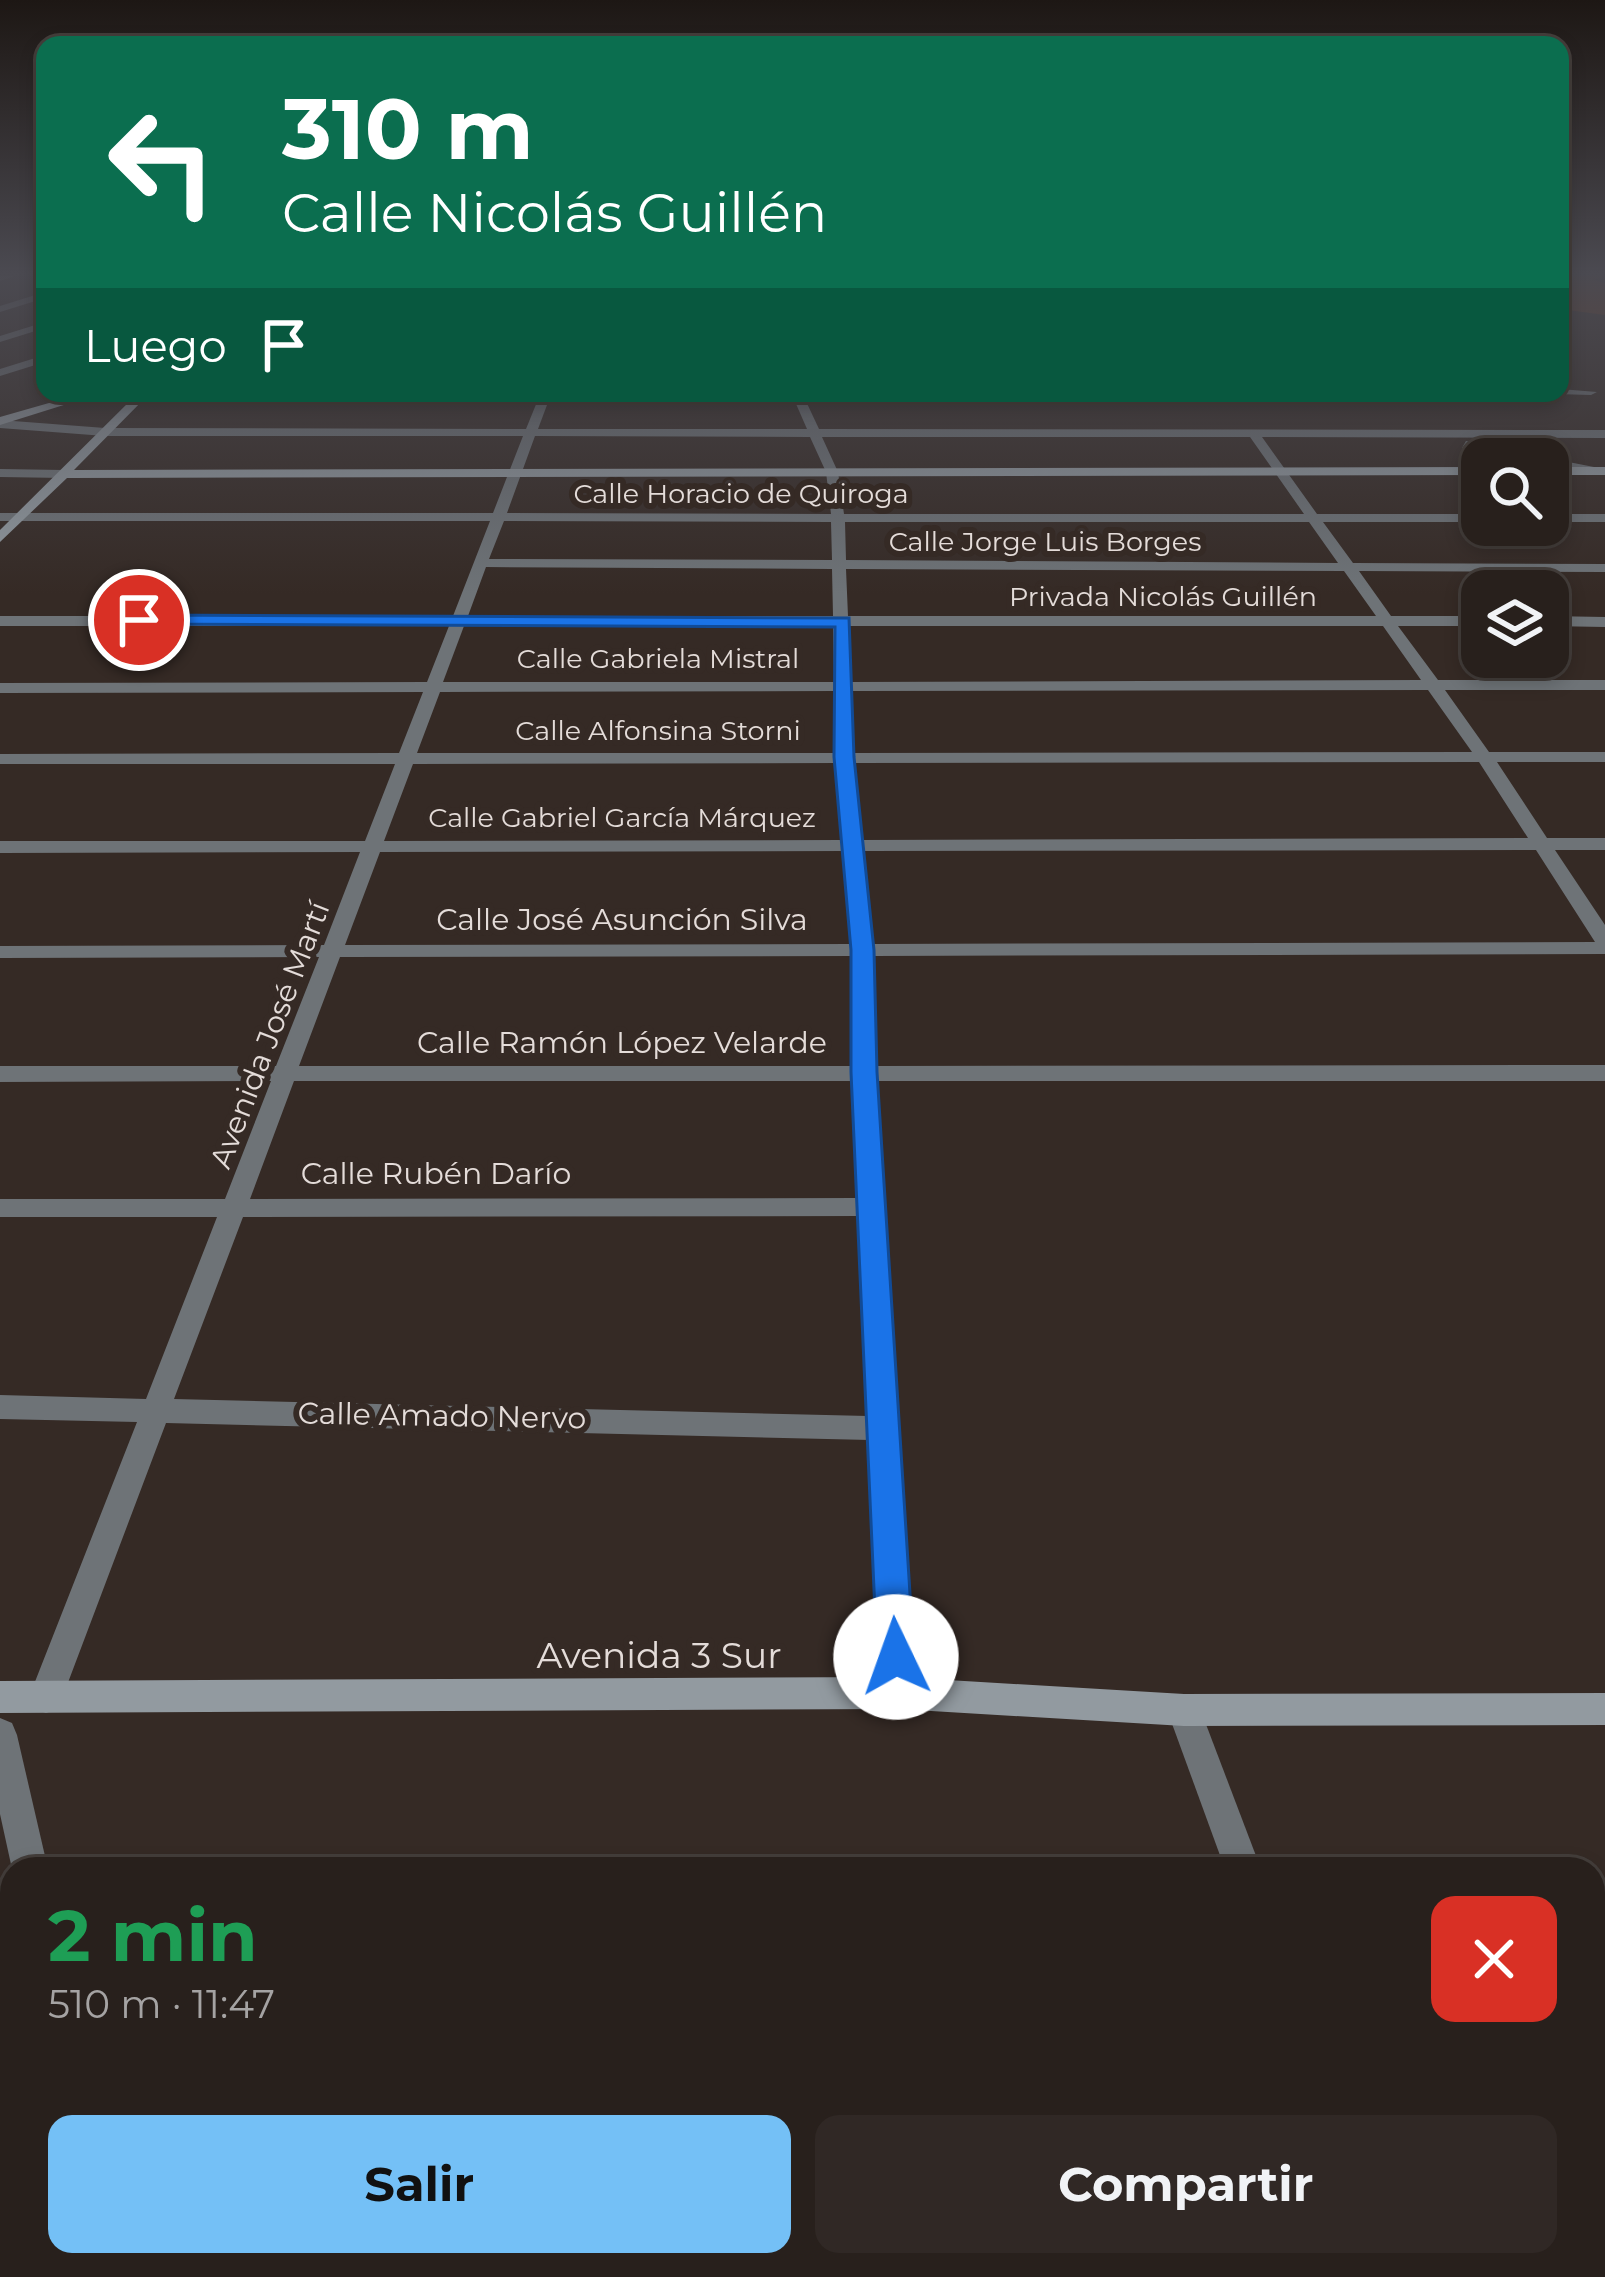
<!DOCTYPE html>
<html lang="es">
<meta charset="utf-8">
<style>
:root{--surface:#28201c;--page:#302825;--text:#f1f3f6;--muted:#a5a3a3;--line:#443e3b;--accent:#74c0f6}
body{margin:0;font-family:Montserrat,sans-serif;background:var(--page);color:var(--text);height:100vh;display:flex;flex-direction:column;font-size:45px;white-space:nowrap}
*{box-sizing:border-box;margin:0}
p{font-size:39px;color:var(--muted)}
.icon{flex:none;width:66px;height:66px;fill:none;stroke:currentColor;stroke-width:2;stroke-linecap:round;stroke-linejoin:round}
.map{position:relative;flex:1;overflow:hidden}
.sheet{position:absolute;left:0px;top:1857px;width:1605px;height:420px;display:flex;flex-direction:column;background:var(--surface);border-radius:36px 36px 0 0;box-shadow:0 6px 18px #0003,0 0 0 3px var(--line)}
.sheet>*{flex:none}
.guide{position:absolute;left:36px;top:36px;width:1533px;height:366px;border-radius:24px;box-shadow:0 6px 18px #0003,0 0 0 3px var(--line);background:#0b6e4f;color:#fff;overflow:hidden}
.controls{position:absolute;left:1461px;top:438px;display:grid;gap:24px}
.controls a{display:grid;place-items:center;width:108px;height:108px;border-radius:24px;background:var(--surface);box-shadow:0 6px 18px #0003,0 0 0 3px var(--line);font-size:60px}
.pin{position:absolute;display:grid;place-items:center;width:102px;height:102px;color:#fff;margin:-51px;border:6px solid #fff;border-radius:50%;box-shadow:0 3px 12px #0007}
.me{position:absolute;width:132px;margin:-66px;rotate:357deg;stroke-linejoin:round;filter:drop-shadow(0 0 9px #0008)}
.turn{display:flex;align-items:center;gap:42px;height:252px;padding:0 48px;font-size:54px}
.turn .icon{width:156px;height:156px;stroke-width:2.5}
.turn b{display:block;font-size:84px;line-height:102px}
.then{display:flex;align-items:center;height:114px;padding:0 48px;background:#0003;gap:24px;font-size:45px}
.round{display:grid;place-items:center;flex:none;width:126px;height:126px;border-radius:24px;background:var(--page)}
.head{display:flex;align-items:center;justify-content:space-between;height:204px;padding:0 48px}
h1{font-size:72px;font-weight:700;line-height:90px;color:#1e9e55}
.action{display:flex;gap:24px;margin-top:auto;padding:24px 48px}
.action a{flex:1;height:138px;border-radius:24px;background:var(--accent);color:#111;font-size:48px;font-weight:700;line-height:138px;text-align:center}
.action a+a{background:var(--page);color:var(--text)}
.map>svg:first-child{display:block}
.green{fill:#6d371a}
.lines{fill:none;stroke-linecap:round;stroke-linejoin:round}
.street{fill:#6e7377;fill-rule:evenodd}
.secondary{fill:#929aa0;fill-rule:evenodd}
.shaded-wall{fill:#ac7d67}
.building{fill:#f6b393;stroke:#ac7d67;stroke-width:3}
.route{fill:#1a73e8;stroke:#114b97;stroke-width:3}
.labels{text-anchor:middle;stroke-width:12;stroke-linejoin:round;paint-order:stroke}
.far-street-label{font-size:27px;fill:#e4dcd9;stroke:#352a25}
.street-label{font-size:30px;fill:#e4dcd9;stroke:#352a25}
.near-street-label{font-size:36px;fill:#e4dcd9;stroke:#352a25}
</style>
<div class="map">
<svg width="1605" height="2277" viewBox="0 0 1605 2277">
<rect width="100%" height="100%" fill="#352a25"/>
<path class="green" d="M 1560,276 L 1605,276 L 1594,280 L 1605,283 L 1605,315 L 1560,309 Z"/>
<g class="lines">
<g class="street">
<path d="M 0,276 L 15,276 L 0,281 Z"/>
<path d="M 45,292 L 45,298 L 0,312 L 0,306 Z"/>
<path d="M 45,322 L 45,328 L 0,342 L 0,336 Z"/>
<path d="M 45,355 L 45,362 L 0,376 L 0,369 Z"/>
<path d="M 1560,389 L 1597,392 L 1591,395 L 1556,394 Z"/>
<path d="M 139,393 L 927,393 L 921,396 L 804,397 L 819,429 L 1605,430 L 1605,438 L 1262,437 L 1317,514 L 1482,514 L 1482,522 L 1323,522 L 1353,563 L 1605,564 L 1605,572 L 1359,571 L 1391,616 L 1482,616 L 1482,626 L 1398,626 L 1438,680 L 1605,680 L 1605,690 L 1445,690 L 1489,752 L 1605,752 L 1605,762 L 1497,762 L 1547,838 L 1605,838 L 1605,850 L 1555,850 L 1605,925 L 1605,954 L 873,956 L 875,1066 L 1605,1065 L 1605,1081 L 876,1081 L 915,1693 L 910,1704 L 898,1709 L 886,1704 L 881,1693 L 870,1440 L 166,1423 L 58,1709 L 46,1713 L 34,1709 L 29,1697 L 137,1422 L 0,1419 L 0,1395 L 146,1399 L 217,1217 L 0,1217 L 0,1199 L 225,1199 L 271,1081 L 0,1082 L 0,1066 L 276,1066 L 319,957 L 0,958 L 0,946 L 324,945 L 360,852 L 0,853 L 0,841 L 365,841 L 395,764 L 0,764 L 0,754 L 399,753 L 423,692 L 0,693 L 0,683 L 427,682 L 449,626 L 0,626 L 0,616 L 453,616 L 490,521 L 0,521 L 0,513 L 493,513 L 523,436 L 105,436 L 0,428 L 0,420 L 105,428 L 526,429 L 539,397 L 143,398 ZM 550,397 L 793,397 L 807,429 L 538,429 ZM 535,436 L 810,437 L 826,472 L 831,514 L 507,513 ZM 822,437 L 1250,437 L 1304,514 L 844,514 L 838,472 ZM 504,521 L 831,522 L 832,560 L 489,559 ZM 845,522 L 1309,522 L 1338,563 L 846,560 ZM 486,567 L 832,569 L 833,616 L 468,616 ZM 846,569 L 1344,571 L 1376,616 L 848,616 ZM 464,626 L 833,626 L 834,682 L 443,682 ZM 848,626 L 1383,626 L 1421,680 L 850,682 ZM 1428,690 L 1472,752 L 853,753 L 851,691 ZM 834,691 L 835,753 L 417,753 L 440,692 ZM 1479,762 L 1528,838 L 861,840 L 853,763 ZM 836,763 L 842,840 L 384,841 L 413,764 ZM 1536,850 L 1595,942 L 872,944 L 862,851 ZM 843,851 L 851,944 L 345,945 L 380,852 ZM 852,956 L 853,1066 L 299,1066 L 340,957 ZM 294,1081 L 853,1081 L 858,1198 L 250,1199 ZM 859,1216 L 868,1416 L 174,1399 L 243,1217 Z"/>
<path d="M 943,393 L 1456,393 L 1450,396 L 949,396 Z"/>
<path d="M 1466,441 L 1534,455 L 1540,459 L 1516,459 L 1462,448 Z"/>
<path d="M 1548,458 L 1594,467 L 1600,471 L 1594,475 L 1548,466 Z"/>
<path d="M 0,469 L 64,470 L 70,474 L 64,478 L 0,477 Z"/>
<rect x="1548" y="514" width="57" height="8"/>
<path d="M 1548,616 L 1605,617 L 1605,627 L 1548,626 Z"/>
<path d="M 1184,1694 L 1196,1698 L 1261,1869 L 1225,1869 L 1167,1710 L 1172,1698 Z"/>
<path d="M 0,1718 L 12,1723 L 17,1735 L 48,1869 L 12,1869 L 0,1814 Z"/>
<path d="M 1593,2128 L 1605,2132 L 1605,2174 L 1593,2170 Z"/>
<path d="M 0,2210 L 12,2215 L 12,2265 L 28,2265 L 30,2277 L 0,2277 Z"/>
<path d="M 101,2265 L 145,2265 L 148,2277 L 104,2277 Z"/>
<path d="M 1323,2265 L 1367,2265 L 1370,2277 L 1326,2277 Z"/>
</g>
<g class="secondary">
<path d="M 84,393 L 102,393 L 0,425 L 0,417 Z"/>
<path d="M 138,393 L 150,393 L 74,470 L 1482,467 L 1482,475 L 67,478 L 0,542 L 0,530 Z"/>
<rect x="1548" y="467" width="57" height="8"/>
<path d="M 898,1677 L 1184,1694 L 1605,1693 L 1605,1725 L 1184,1726 L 898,1709 L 0,1713 L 0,1681 Z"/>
</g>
</g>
<path class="shaded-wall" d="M 436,2265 L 453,2265 L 451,2277 L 434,2277 Z"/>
<path class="building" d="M 198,2265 L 436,2265 L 434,2277 L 212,2277 Z"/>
<linearGradient id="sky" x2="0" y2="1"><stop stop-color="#1d1714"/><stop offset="0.46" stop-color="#4b4a51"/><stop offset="1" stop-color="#4b4a51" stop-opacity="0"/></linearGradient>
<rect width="1605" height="594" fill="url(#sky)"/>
<path class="route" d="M 139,615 L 849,618 L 854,757 L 874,950 L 877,1072 L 914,1657 L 909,1669 L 896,1674 L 882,1669 L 877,1657 L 851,1072 L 851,950 L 834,757 L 835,627 L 133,624 Z"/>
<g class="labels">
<g class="far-street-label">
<text x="741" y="503">Calle Horacio de Quiroga</text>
<text x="1045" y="551">Calle Jorge Luis Borges</text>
<text x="1163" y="606">Privada Nicolás Guillén</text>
<text x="658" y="668">Calle Gabriela Mistral</text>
<text x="658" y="740">Calle Alfonsina Storni</text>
<text x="622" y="827">Calle Gabriel García Márquez</text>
</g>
<g class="street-label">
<text x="622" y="930">Calle José Asunción Silva</text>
<text transform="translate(270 1035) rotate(-69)" y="10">Avenida José Martí</text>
<text x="622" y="1053">Calle Ramón López Velarde</text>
<text x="436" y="1184">Calle Rubén Darío</text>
<text transform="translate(442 1416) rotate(1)" y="10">Calle Amado Nervo</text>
</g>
<g class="near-street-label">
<text x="659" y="1668">Avenida 3 Sur</text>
</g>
</g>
</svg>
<div class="controls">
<a><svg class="icon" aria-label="search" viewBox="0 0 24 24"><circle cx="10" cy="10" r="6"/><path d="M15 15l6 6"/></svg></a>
<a><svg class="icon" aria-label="layers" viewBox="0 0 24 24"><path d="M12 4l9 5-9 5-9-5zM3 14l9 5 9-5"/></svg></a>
</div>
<div class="pin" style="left:139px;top:620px;background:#d93025"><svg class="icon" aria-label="arrive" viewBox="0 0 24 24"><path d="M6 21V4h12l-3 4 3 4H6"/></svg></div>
<svg class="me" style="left:896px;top:1657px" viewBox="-20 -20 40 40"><circle r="19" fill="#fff"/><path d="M0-13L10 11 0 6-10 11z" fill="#1a73e8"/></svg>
<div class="guide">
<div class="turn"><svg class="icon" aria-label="left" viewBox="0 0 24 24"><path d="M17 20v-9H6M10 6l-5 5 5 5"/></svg><div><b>310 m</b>Calle Nicolás Guillén</div></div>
<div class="then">Luego<svg class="icon" aria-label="arrive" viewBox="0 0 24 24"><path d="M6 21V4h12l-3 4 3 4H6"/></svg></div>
</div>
<section class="sheet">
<div class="head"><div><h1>2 min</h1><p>510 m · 11:47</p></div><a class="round" style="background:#d93025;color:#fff"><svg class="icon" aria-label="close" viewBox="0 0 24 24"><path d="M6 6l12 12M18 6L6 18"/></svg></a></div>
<div class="action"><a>Salir</a><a>Compartir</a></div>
</section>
</div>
